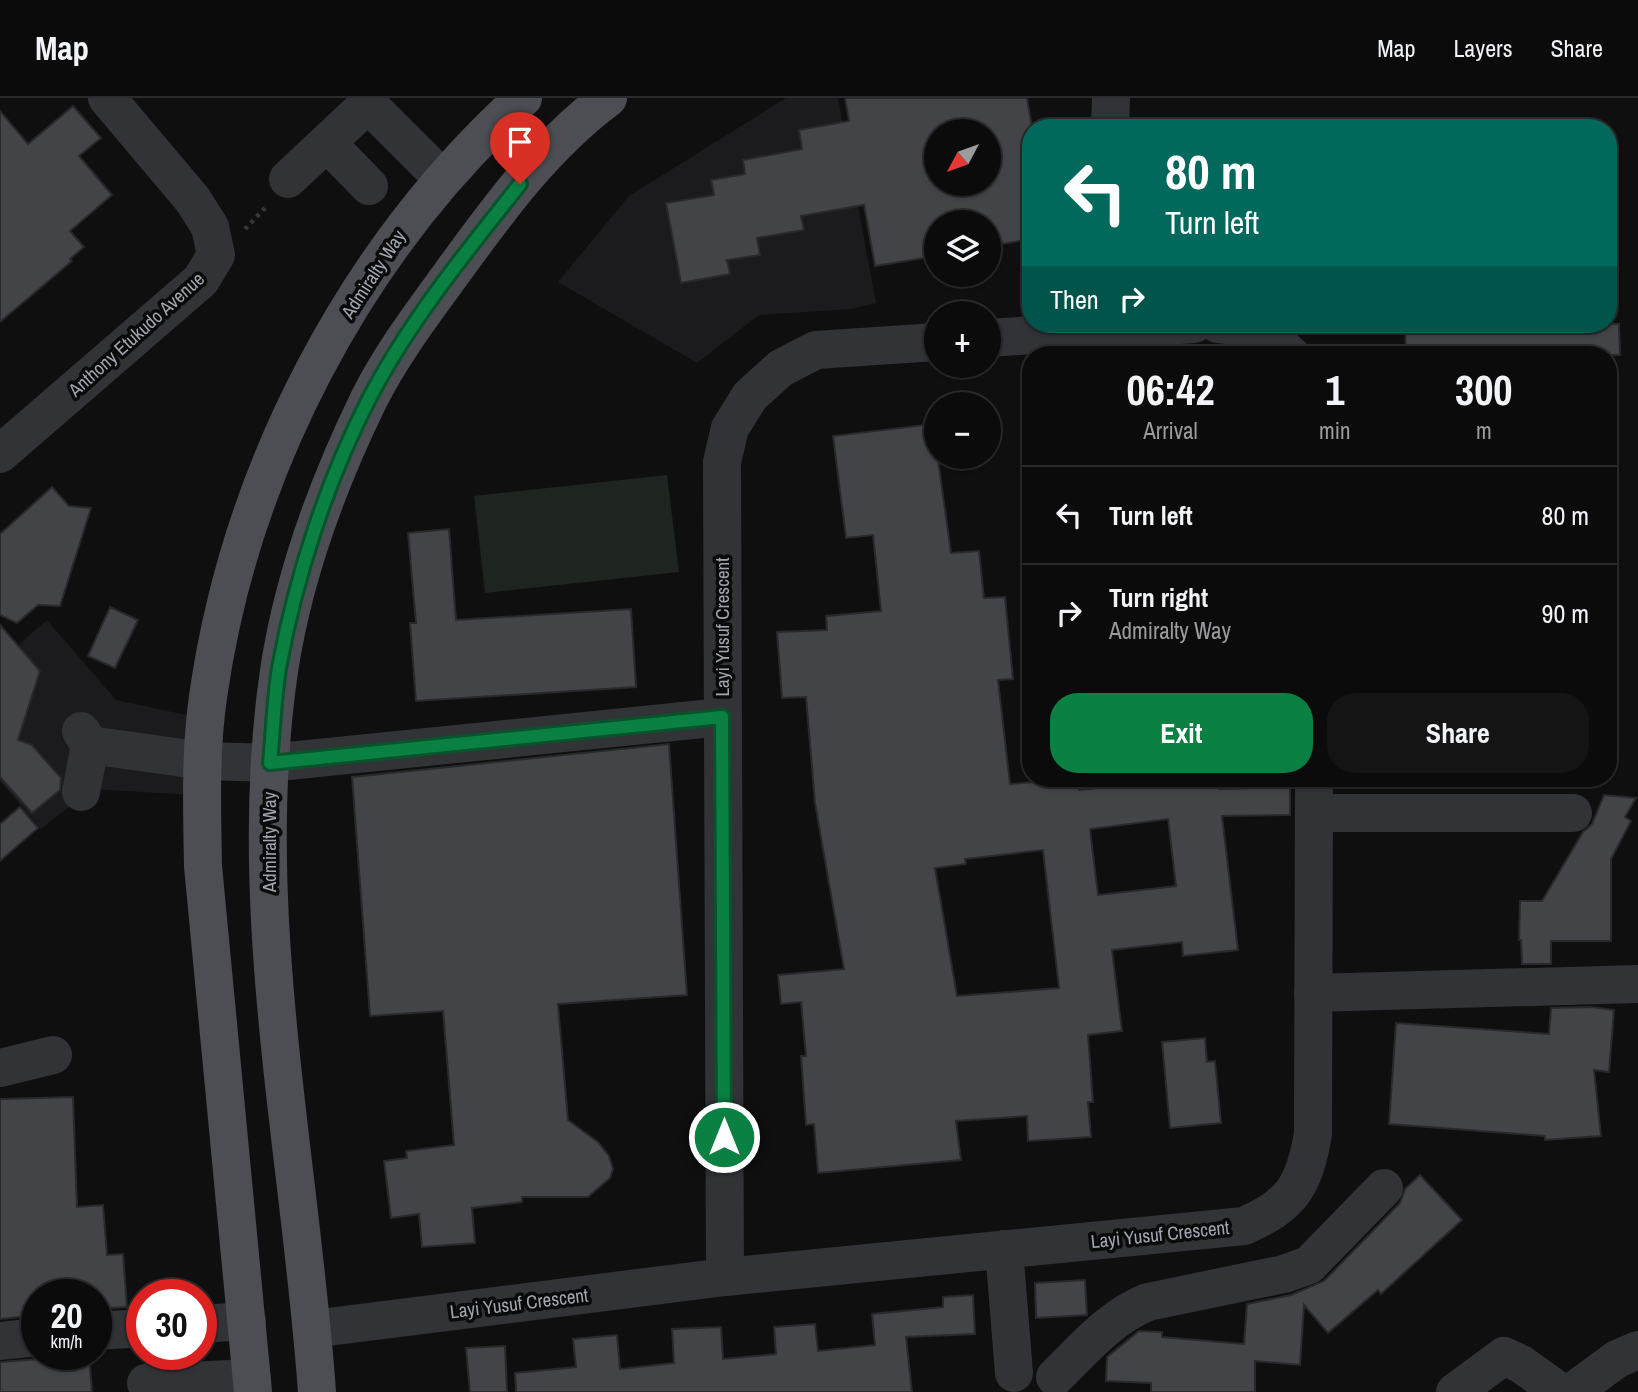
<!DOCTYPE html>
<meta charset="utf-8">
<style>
:root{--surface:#0b0b0c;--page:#141415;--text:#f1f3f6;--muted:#9a9b9d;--line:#2b2b2d;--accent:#0b8043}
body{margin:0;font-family:"Archivo Narrow",sans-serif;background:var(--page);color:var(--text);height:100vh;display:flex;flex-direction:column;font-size:26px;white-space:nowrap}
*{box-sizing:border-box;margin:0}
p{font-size:23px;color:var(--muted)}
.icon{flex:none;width:38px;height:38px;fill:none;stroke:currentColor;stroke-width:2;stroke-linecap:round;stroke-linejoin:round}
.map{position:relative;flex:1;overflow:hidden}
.details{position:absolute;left:1022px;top:248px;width:595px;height:441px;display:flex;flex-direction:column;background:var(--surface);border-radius:28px;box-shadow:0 2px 5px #0004,0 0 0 2px var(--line)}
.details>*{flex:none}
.hud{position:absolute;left:1022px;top:21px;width:595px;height:214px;border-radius:28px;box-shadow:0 2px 5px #0004,0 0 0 2px var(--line);background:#00695c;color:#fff;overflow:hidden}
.needle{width:46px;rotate:229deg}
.tools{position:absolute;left:924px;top:21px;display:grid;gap:14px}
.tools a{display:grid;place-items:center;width:77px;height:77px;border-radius:50%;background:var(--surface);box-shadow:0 2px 5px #0004,0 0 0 2px var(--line);font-size:35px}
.speed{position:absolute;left:21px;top:1181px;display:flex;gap:14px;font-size:35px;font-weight:700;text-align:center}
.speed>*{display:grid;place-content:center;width:91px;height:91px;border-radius:50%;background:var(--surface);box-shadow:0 2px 5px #0004,0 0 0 2px var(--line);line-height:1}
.speed small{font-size:18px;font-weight:400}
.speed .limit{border:10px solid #d22;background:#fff;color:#111}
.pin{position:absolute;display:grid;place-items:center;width:60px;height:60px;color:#fff;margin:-72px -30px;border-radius:50% 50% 50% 0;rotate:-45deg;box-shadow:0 0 7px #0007}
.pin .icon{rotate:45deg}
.me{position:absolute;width:77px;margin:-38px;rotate:0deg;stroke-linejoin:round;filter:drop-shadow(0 0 5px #0008)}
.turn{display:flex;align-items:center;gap:24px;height:147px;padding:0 28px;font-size:32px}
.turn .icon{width:91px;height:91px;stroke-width:2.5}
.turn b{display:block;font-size:49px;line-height:60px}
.then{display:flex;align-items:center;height:66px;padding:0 28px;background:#0003;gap:14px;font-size:26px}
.eta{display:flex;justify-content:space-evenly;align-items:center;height:119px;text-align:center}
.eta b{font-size:42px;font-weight:700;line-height:49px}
.button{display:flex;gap:14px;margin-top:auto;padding:14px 28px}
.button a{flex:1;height:80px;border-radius:28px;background:var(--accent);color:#fff;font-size:28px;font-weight:700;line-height:80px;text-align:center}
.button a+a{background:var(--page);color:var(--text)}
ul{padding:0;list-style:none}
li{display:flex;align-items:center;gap:21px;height:98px;padding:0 28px;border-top:2px solid var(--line)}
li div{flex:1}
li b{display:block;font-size:26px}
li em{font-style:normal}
header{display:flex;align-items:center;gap:42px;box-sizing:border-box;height:98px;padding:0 35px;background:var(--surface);border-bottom:2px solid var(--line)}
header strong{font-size:33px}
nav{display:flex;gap:38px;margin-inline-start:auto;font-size:24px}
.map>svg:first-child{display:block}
.built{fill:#1b1b1d}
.green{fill:#1e241f}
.building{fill:#434448;stroke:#29292c;stroke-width:2;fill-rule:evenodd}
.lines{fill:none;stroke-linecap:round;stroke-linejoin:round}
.path{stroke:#37383c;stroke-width:4.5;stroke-dasharray:3.5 5;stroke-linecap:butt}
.minor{stroke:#323337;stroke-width:38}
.major{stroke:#4d4e54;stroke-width:38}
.route-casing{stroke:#07532c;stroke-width:18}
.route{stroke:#0b8043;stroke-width:12}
.labels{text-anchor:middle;stroke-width:7;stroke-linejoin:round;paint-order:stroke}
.street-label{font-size:19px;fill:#a1a6b0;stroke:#0a0a0b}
</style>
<header>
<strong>Map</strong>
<nav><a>Map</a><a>Layers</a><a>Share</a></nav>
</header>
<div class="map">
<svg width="1638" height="1294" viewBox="0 0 1638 1294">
<rect width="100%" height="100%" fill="#0f0f10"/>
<g class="built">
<path d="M 786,0 L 838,0 L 876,205 L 851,211 L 759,217 L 697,265 L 558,184 L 629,98 Z"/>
<path d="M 47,522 L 116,602 L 196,619 L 193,697 L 92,691 L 41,731 L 0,683 L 0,563 Z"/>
</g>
<path class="green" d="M 667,377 L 679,474 L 485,495 L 474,398 Z"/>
<g class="building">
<path d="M 845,0 L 1027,0 L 1031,23 L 1031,141 L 989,148 L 989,124 L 936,124 L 936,158 L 875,168 L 864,107 L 801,118 L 804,132 L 757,140 L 760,157 L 727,162 L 730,176 L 681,185 L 666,105 L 714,97 L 711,82 L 745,76 L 743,62 L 802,51 L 799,32 L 849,23 ZM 936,33 L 989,33 L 989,86 L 936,86 Z"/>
<path d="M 73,8 L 101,40 L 79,58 L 112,97 L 70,133 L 84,149 L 70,161 L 72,163 L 0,224 L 0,13 L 28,46 Z"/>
<path d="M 1405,226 L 1619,226 L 1620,257 L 1406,257 Z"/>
<path d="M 933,326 L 951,455 L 979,453 L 984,500 L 1005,499 L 1013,581 L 998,582 L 1010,686 L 1078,681 L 1079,692 L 1184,681 L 1218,681 L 1219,691 L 1290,689 L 1290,717 L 1222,718 L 1238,852 L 1183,858 L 1182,844 L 1112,852 L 1122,933 L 1088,937 L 1093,1004 L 1088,1004 L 1091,1039 L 1028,1043 L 1027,1018 L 956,1023 L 961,1062 L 818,1075 L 814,1026 L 806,1027 L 801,958 L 806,958 L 801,904 L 781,906 L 778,877 L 844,871 L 815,705 L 806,599 L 782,600 L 777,534 L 827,532 L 826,518 L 881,513 L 873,437 L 846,440 L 833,338 ZM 1168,721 L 1176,788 L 1098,797 L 1090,731 ZM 1043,752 L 1059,890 L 957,898 L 935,770 L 966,766 L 965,761 Z"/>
<path d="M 52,389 L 69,408 L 91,410 L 60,508 L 38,507 L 17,525 L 0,517 L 0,436 Z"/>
<path d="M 449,431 L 456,522 L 631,511 L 636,589 L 416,603 L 410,525 L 416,525 L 408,435 Z"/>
<path d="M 110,509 L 138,522 L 115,570 L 88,558 Z"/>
<path d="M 0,527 L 40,573 L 18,642 L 32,647 L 61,680 L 60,692 L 32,715 L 0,679 Z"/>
<path d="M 669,646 L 687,897 L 558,906 L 568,1022 L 598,1044 L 609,1058 L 613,1071 L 610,1080 L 588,1099 L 522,1099 L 522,1104 L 472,1110 L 475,1145 L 422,1149 L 419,1116 L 391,1120 L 384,1063 L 407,1060 L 406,1053 L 454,1047 L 443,913 L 370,918 L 352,679 Z"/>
<path d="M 1604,697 L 1636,700 L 1625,719 L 1631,723 L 1611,761 L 1611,843 L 1551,843 L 1551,866 L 1522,866 L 1521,842 L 1519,842 L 1520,803 L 1542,803 L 1583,734 L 1592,726 Z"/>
<path d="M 20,709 L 38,730 L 0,763 L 0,726 Z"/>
<path d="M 1591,909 L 1614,912 L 1609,974 L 1594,972 L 1601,1038 L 1545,1042 L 1545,1038 L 1389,1026 L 1396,925 L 1549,936 L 1551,910 Z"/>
<path d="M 1205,940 L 1207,964 L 1215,963 L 1221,1025 L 1170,1030 L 1162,944 Z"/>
<path d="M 73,999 L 77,1109 L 103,1107 L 107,1157 L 123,1156 L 127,1209 L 96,1211 L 96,1197 L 37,1197 L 37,1217 L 0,1221 L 0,1001 Z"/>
<path d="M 1420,1077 L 1462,1122 L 1381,1196 L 1378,1192 L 1328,1235 L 1304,1207 L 1300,1267 L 1255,1263 L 1255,1294 L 1151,1294 L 1151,1285 L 1106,1283 L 1107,1259 L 1139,1233 L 1162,1234 L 1162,1239 L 1244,1246 L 1247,1206 L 1291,1197 L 1324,1183 L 1400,1105 L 1405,1091 Z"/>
<path d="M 1085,1182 L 1087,1217 L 1036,1220 L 1035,1185 Z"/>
<path d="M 973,1197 L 975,1236 L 906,1239 L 912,1294 L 516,1294 L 515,1275 L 576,1269 L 573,1241 L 617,1237 L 620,1271 L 674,1265 L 672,1231 L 721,1229 L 723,1261 L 776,1256 L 774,1229 L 815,1226 L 818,1253 L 875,1247 L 872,1216 L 943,1209 L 943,1199 Z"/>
<path d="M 505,1248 L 507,1294 L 470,1294 L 466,1250 Z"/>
<path d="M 50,1256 L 89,1256 L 92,1294 L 0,1294 L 0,1264 L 39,1261 Z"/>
</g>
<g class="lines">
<path class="path" d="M 245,131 L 266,109"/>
<g class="minor">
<path d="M 1110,30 L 1111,0"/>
<path d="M 327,45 L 369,88"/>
<path d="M 288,81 L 368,6 L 442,80"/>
<path d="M 1218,226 C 1247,228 1270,237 1291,257"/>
<path d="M 989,240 L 1194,226"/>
<path d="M 0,356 L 201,182 L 216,157 L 210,129 L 193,102 L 107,0"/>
<path d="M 81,633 L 90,647 L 204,663 L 269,665 L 722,619"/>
<path d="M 81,694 L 90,647"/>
<path d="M 1314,715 L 1573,715"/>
<path d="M 1313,895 L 1638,886"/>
<path d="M 0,970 L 53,957"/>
<path d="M 1004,1151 L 1014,1275"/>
<path d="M 725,1179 L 722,364 L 730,330 L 750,298 L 781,270 L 816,252 L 936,244"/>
<path d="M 201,1226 L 247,1223"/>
<path d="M 312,1231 L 725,1179 L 1244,1128 C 1292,1107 1304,1088 1313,1036 L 1314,681"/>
<path d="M 96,1233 L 142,1230"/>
<path d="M 0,1243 L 37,1239"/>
<path d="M 1055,1279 C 1084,1251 1110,1219 1148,1204 L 1284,1176 L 1309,1167 L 1384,1090"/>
<path d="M 146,1285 L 252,1280"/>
<path d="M 1455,1294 L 1504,1258 L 1521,1266 L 1560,1294"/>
<path d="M 1572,1294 L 1617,1261 L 1638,1252"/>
</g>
<g class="major">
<path d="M 253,1294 L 203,768 C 202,712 200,655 208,599 C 240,373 354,153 523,0"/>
<path d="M 317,1294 C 300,1056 244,811 279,573 C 293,480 328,385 369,301 C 390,259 419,220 446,183 C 494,117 542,49 608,0"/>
</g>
</g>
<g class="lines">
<g class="route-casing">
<path id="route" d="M 520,86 C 467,153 410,222 370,299 C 327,382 296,478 279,570 C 274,601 273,634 270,665 L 722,619 L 724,1039"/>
</g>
<use href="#route" class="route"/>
</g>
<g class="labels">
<g class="street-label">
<text transform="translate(373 176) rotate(-57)" y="7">Admiralty Way</text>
<text transform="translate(136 236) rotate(-42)" y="7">Anthony Etukudo Avenue</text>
<text transform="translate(722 529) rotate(-90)" y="7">Layi Yusuf Crescent</text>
<text transform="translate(269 744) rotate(-90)" y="7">Admiralty Way</text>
<text transform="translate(1160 1136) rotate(-6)" y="7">Layi Yusuf Crescent</text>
<text transform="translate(519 1205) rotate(-7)" y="7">Layi Yusuf Crescent</text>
</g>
</g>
</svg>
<div class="tools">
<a><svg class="needle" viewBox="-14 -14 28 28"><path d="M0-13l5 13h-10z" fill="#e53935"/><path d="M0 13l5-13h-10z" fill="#9a9b9d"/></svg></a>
<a><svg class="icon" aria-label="layers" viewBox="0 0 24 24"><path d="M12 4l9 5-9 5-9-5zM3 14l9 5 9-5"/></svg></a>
<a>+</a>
<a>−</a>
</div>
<div class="speed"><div>20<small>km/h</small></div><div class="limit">30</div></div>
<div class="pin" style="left:520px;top:86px;background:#d93025"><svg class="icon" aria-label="arrive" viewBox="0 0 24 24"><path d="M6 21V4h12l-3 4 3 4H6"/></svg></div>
<svg class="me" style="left:724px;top:1039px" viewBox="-20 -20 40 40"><circle r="17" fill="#0b8043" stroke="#fff" stroke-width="3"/><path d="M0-11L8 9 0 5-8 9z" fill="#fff"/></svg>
<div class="hud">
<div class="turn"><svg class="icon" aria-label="left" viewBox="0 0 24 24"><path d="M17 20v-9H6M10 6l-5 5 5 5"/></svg><div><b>80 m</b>Turn left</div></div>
<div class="then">Then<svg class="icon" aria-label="right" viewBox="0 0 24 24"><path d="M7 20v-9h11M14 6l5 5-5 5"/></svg></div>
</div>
<section class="details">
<div class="eta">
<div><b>06:42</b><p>Arrival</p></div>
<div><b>1</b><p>min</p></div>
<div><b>300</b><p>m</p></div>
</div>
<ul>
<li><svg class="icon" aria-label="left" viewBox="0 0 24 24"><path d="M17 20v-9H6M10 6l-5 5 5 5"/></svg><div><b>Turn left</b></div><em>80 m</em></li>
<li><svg class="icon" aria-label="right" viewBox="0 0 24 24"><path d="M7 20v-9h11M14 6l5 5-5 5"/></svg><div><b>Turn right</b><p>Admiralty Way</p></div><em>90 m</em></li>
</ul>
<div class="button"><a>Exit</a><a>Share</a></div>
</section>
</div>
